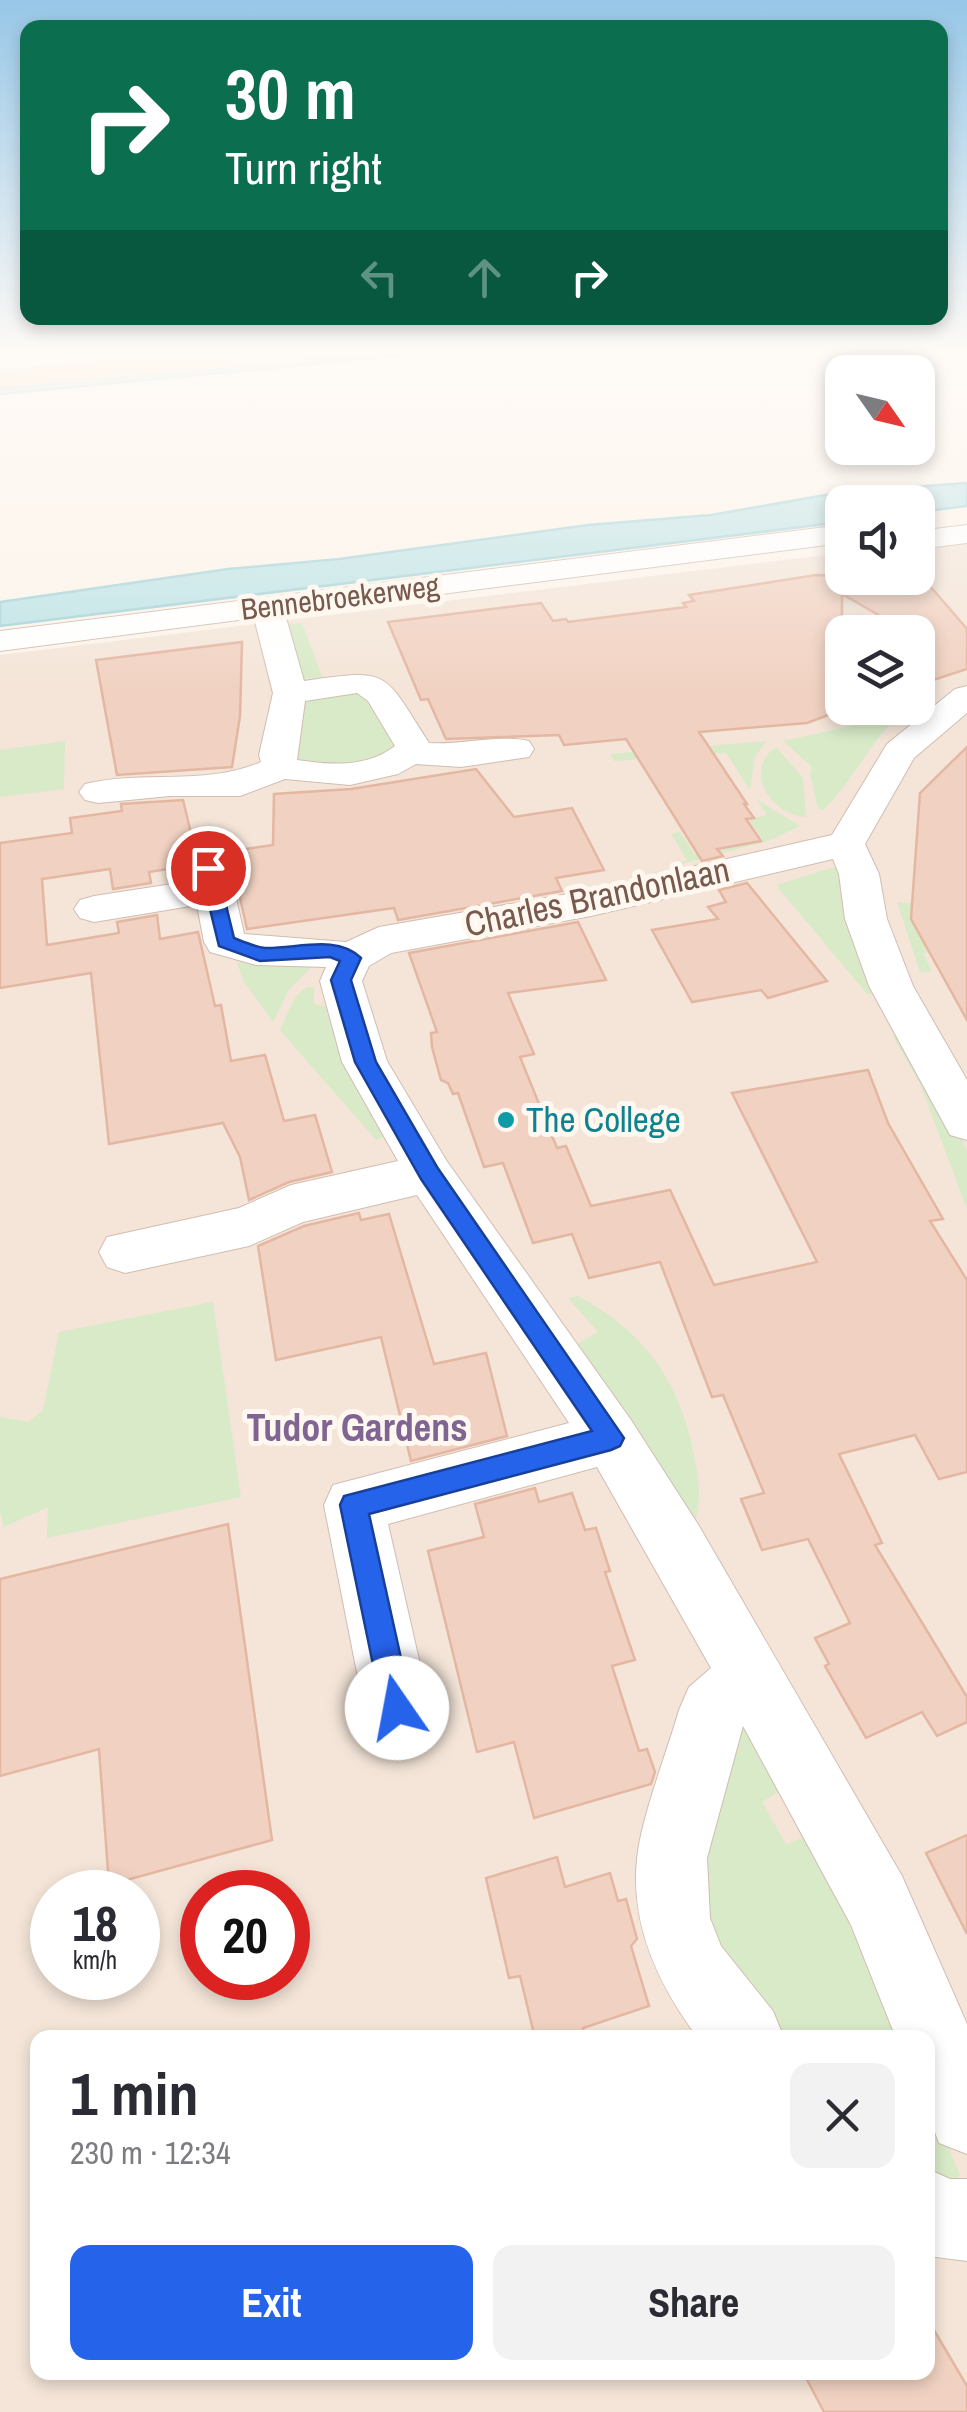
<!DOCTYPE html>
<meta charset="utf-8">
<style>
:root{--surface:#fff;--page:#f2f2f3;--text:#2b2b33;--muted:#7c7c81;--accent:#2563eb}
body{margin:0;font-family:"Archivo Narrow",sans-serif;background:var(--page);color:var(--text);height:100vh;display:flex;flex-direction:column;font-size:38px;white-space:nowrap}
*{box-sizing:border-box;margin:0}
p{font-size:32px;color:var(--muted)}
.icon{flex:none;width:55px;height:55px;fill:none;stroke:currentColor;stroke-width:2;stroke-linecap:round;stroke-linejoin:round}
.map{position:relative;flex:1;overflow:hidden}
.side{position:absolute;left:30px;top:2030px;width:905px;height:350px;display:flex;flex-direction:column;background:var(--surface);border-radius:20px;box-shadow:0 5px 15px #0003}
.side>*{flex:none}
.hud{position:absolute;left:20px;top:20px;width:928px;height:305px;border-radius:20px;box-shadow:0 5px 15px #0003;background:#0b6e4f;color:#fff;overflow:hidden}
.needle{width:65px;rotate:124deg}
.tools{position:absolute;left:825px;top:355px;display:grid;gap:20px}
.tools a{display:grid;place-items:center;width:110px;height:110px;border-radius:20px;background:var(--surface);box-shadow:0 5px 15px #0003;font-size:50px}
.speed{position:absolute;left:30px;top:1870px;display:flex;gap:20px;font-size:50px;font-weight:700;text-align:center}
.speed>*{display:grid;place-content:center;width:130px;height:130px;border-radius:50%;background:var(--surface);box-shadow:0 5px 15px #0003;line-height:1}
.speed small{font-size:25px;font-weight:400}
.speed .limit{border:15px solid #d22;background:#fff;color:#111}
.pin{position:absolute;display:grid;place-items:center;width:85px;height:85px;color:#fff;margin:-42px;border:5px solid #fff;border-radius:50%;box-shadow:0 2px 10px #0007}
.me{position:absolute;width:110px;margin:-55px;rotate:348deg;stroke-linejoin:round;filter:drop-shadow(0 0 8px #0008)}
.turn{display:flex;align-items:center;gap:35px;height:210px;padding:0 40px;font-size:45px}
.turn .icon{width:130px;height:130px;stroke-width:2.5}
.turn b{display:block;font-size:70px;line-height:85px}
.lanes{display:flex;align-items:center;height:95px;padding:0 40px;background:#0003;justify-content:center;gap:50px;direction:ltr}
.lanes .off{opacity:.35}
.round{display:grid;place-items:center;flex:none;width:105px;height:105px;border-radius:20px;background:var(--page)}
.headline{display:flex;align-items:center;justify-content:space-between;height:170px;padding:0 40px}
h1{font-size:60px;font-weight:800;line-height:75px}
.cta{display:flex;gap:20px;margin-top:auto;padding:20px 40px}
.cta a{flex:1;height:115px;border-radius:20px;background:var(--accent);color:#fff;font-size:40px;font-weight:800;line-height:115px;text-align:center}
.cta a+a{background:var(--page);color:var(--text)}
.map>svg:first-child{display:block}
.residential{fill:#f4e5d8;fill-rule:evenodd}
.green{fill:#d8eac8}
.water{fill:#bee3e6;stroke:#a4d3d8;stroke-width:2.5}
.building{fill:#f1d2c2;stroke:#e4b7a2;stroke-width:2.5}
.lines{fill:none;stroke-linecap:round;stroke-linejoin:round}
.minor-casing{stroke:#d1bdb2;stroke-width:2}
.major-casing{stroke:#d9d1cd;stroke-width:3}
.minor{fill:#fff;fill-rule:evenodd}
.major{fill:#f9d4a4;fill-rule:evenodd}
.route{fill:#2563eb;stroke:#184099;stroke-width:2.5}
.culture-dot{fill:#0f9aa8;stroke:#fff8f0;stroke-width:4}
.labels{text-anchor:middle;stroke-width:10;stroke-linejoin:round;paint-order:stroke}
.far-street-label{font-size:30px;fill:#77594d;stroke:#fff8f0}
.street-label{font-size:35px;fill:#77594d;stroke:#fff8f0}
.culture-label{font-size:35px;fill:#0d838f;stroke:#fff8f0;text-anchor:start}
.neighbourhood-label{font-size:38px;font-weight:bold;fill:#806593;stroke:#fff8f0}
</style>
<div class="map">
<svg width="967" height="2412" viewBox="0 0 967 2412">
<rect width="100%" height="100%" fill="#fcf4ea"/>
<path class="residential" d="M 967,539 L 967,2412 L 0,2412 L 0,655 L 842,553 L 842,578 L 918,578 L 918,545 ZM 842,632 L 918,632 L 918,708 L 842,708 ZM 52,1892 L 138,1892 L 138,1978 L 52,1978 ZM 202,1892 L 288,1892 L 288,1978 L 202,1978 ZM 38,2038 L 928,2038 L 928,2372 L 38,2372 Z"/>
<g class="green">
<path d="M 302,623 L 322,677 L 301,679 L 281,625 Z"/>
<path d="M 356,692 L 372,707 L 399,752 L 351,763 L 307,767 L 292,758 L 297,702 Z"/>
<path d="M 882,719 L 890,724 C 865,752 849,785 823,810 L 818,809 L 810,774 L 812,767 L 783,741 Z"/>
<path d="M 65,741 L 64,789 L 0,797 L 0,750 Z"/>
<path d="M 766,741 L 755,757 L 750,790 L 726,753 L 614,761 L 610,754 Z"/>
<path d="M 776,747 L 803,778 L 806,817 C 771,815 742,771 776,747 Z"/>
<path d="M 757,800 L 800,826 L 768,841 L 674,866 L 687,860 L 671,834 L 680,832 L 695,855 L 763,841 L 749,819 L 767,815 Z"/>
<path d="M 838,866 L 880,994 L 867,994 L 776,885 Z"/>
<path d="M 897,902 L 912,903 L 967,948 L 923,953 L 932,971 L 920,972 Z"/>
<path d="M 242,962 L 254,966 L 315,963 L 288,991 L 273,1022 L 243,980 L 237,963 Z"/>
<path d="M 307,987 L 314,987 L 314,1004 L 331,1007 L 388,1135 L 376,1140 L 280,1030 L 295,997 Z"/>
<path d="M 896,1034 L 951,1116 L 967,1151 L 967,1209 L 921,1086 L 893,1036 Z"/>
<path d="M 578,1296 C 646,1333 679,1381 694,1455 C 699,1478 702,1502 694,1525 L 574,1346 L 598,1332 L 568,1298 Z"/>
<path d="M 213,1302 L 241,1497 L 47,1538 L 48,1507 L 4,1527 L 0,1512 L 0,1417 L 29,1422 L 43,1410 L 59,1332 Z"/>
<path d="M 746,1718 L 783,1789 L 762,1802 L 786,1844 L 808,1836 L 902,2037 L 783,2037 L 701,1941 L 696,1841 Z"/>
<path d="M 928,2098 L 960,2175 L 950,2189 L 928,2175 Z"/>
</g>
<g class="water">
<path d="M 387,352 L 440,352 L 0,394 L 0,389 Z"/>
<path d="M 967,483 L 967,506 L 918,512 L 918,502 L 842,502 L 842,522 L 0,626 L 0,602 L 228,569 L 339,559 L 588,525 L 711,515 L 843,492 Z"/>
</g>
<g class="building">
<path d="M 816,575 L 923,578 L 967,629 L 967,669 L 918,685 L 918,632 L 908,632 L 842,594 L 842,710 L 807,723 L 699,732 L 747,804 L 744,804 L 754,818 L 746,819 L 761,841 L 717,849 L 723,856 L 702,861 L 626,739 L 564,745 L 559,735 L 446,739 L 428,699 L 421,700 L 388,622 L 541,603 L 553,621 L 566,619 L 568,622 L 686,607 L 683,603 L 694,601 L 689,595 Z"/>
<path d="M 242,642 L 240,716 L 232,767 L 117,775 L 96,660 Z"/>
<path d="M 967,747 L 967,1020 L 911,919 L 920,793 Z"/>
<path d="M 476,769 L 514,817 L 572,808 L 604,870 L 556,878 L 562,891 L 398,920 L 394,908 L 247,929 L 233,866 L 226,856 L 218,853 L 273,845 L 274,794 L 351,789 Z"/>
<path d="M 183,800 L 196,854 L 186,866 L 149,872 L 151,883 L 113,889 L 110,869 L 42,879 L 47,945 L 119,933 L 117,922 L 157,915 L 160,939 L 198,932 L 215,1006 L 221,1005 L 231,1061 L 265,1055 L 284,1121 L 315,1115 L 332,1172 L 289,1182 L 249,1200 L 240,1157 L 223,1123 L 109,1144 L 91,973 L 0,988 L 0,843 L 72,833 L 70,818 L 122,811 L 121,804 Z"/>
<path d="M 747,883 L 827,981 L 768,998 L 761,990 L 692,1002 L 652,930 L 718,919 L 708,907 L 726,902 L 719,890 Z"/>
<path d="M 578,922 L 606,980 L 508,993 L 534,1054 L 520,1057 L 557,1148 L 566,1146 L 591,1206 L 670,1190 L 714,1285 L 817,1262 L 732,1093 L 868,1070 L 888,1123 L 943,1219 L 930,1221 L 967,1280 L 967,1472 L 939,1479 L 915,1435 L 839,1454 L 882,1543 L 875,1545 L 967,1697 L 967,1722 L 937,1736 L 922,1712 L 866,1738 L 825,1666 L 829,1664 L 815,1638 L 850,1623 L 808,1539 L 762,1550 L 741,1499 L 764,1493 L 723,1395 L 712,1397 L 660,1262 L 589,1278 L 572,1234 L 533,1243 L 503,1163 L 484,1167 L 458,1093 L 453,1094 L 448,1083 L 441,1080 L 432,1047 L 431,1033 L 437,1032 L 409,953 Z"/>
<path d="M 359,1213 L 361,1220 L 389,1214 L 434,1364 L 486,1353 L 507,1436 L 411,1461 L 381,1337 L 276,1360 L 258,1246 L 304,1226 Z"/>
<path d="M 535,1488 L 539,1502 L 572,1493 L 585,1530 L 596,1528 L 610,1571 L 605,1572 L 635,1660 L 612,1666 L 639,1751 L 647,1749 L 655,1772 L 651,1784 L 534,1818 L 514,1742 L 477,1752 L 428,1551 L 484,1537 L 475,1504 Z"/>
<path d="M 228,1524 L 272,1840 L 109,1885 L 99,1749 L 0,1776 L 0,1579 Z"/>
<path d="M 967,1835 L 967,1934 L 926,1853 Z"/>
<path d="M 557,1857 L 565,1887 L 610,1873 L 618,1901 L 626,1899 L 637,1939 L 631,1946 L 649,2006 L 583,2028 L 585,2038 L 535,2038 L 520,1976 L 509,1978 L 486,1878 Z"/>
<path d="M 928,2320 L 967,2386 L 967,2412 L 824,2412 L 803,2372 L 928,2372 Z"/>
</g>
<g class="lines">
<g class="minor-casing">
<g id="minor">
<path d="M 842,525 L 842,543 L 285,614 L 304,681 C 391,668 383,671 429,743 C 460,745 500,734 529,741 L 534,749 L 529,757 L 461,767 L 416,764 L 398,774 L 350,785 L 285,779 L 240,796 L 170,796 L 98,803 L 85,800 L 79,792 L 85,784 C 143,770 207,786 261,762 L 259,755 L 273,693 L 254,618 L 0,651 L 0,631 ZM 357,693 L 368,701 L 395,746 C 367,768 330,765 297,760 L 305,701 Z"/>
<path d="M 967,525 L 967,543 L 918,549 L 918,531 Z"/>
<path d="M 967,686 L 967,713 L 914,758 L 865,844 L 879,874 L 887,919 L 913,986 L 967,1080 L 967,1140 L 950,1135 L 869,986 L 845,919 L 839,874 L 833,859 L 591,916 L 391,953 L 369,966 L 362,981 L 387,1061 L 446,1160 L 631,1420 L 699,1526 L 902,1876 L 967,2024 L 967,2154 L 939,2143 L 928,2114 L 928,2038 L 896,2038 L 851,1925 L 743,1726 L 707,1858 L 710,1918 L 721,1946 L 773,2011 L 784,2038 L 698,2038 C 659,1986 630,1926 637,1859 C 641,1818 667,1752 679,1710 L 689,1687 L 711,1668 L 597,1467 L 388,1524 L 430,1708 L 420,1731 L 397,1741 L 374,1731 L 364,1708 L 324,1505 L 333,1485 L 569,1423 L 417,1195 L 303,1222 L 249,1246 L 125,1273 L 107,1267 L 99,1252 L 107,1237 L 239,1208 L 291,1185 L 398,1161 L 342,1062 L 320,981 L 326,967 L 256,965 L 210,952 L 204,942 L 197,905 L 94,922 L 80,918 L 74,909 L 80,900 L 94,896 L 192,881 L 189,867 L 195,858 L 209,855 L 223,858 L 229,867 L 244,934 L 346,942 L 379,927 L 591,890 L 832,835 L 887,744 L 955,689 Z"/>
<path d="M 928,2169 L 950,2179 L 967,2179 L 967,2261 L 928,2256 Z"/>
</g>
</g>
<g class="major-casing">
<path id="major" d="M 214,352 L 315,352 L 302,360 L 0,387 L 0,371 Z"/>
</g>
<use href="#minor" class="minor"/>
<use href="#major" class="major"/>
</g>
<linearGradient id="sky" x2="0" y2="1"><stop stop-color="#97c7e7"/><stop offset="0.51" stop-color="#fefaf6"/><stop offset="1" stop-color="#fefaf6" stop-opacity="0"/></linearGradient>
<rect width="967" height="690" fill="url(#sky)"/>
<path class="route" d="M 208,862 L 217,868 L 234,938 C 244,942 255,947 265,948 C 296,949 337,934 361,958 L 351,980 L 376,1062 L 437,1167 L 624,1438 L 620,1446 L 611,1450 L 369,1514 L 412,1708 L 408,1719 L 397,1723 L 386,1719 L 382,1708 L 340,1505 L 344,1496 L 592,1431 L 421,1179 L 355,1062 L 331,980 L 340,961 L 330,957 L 260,961 L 219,946 L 200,868 Z"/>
<circle class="culture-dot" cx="506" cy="1120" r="10"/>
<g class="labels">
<g class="far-street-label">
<text transform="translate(340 598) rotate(-7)" y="10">Bennebroekerweg</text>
</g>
<g class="street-label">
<text transform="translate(597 897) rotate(-12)" y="12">Charles Brandonlaan</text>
</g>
<g class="culture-label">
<text x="526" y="1132">The College</text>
</g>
<g class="neighbourhood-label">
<text x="357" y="1441">Tudor Gardens</text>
</g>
</g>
</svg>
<div class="tools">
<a><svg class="needle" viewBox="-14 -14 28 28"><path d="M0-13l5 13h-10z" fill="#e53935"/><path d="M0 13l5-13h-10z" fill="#7c7c81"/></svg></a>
<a><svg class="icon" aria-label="sound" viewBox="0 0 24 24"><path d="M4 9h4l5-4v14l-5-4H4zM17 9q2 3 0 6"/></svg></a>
<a><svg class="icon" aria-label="layers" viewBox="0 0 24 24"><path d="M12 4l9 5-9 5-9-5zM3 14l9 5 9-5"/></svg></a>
</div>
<div class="speed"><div>18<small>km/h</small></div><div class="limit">20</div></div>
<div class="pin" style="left:208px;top:868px;background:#d93025"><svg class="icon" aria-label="arrive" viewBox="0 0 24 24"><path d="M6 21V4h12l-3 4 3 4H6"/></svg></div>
<svg class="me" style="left:397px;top:1708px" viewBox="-20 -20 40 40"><circle r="19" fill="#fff"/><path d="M0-13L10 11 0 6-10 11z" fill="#2563eb"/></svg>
<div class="hud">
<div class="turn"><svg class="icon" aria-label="right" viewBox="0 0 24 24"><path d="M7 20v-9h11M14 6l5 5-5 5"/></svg><div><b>30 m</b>Turn right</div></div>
<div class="lanes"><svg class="icon off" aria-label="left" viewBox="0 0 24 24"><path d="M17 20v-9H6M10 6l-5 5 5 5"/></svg><svg class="icon off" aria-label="ahead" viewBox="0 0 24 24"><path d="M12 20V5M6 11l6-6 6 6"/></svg><svg class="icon" aria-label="right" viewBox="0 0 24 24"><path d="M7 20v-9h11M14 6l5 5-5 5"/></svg></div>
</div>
<section class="side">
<div class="headline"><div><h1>1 min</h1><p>230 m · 12:34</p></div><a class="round"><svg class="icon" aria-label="close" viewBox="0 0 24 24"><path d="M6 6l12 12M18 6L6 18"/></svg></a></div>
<div class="cta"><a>Exit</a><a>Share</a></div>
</section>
</div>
